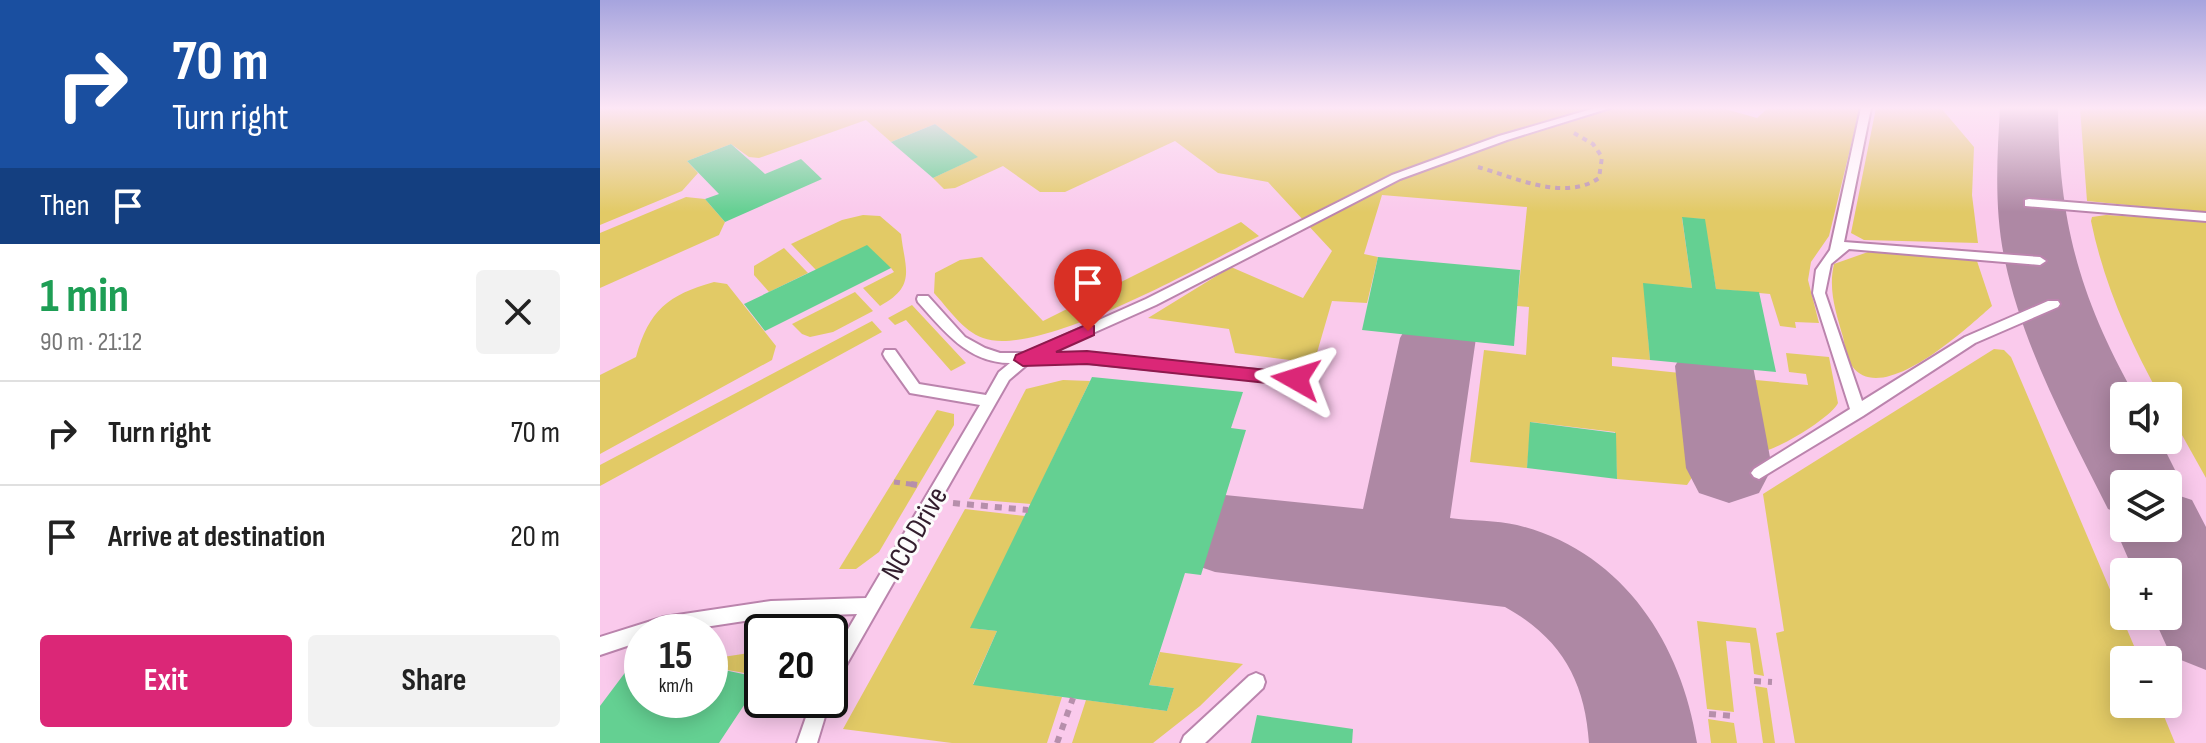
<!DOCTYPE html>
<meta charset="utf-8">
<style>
:root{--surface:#fff;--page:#f2f2f2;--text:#222;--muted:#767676;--line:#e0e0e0;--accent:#db2777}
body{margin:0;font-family:"Sofia Sans Condensed",sans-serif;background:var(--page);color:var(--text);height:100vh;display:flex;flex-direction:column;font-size:30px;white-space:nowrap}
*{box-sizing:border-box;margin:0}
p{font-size:26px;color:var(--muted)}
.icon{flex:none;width:44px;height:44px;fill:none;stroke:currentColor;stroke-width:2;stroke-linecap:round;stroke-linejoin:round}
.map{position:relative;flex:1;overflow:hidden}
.sheet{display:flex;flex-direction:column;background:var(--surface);width:600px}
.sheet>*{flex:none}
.banner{background:#1a4fa0;color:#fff;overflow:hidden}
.tools{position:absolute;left:1510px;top:382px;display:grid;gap:16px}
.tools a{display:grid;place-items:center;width:72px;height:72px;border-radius:8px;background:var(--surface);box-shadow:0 4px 20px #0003;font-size:40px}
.speed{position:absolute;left:24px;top:614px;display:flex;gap:16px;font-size:40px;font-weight:700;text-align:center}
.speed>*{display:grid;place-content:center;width:104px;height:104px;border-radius:50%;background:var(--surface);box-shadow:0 4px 20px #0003;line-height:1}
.speed small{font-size:20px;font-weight:400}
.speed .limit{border:4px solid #111;border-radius:12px;background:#fff;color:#111}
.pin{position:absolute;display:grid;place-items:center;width:68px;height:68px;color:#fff;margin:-82px -34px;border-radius:50% 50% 50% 0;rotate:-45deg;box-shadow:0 0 8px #0007}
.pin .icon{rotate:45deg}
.me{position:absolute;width:88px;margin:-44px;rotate:276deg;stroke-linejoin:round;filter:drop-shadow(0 0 6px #0008)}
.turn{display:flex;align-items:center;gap:28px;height:168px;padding:0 40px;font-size:36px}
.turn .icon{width:104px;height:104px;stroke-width:2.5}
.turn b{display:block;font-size:56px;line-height:68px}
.then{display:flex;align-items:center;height:76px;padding:0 40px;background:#0003;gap:16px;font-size:30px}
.round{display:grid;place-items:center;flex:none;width:84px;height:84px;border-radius:8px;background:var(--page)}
.summary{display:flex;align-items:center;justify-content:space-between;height:136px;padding:0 40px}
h1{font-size:48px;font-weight:700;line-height:60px;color:#1e9e55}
.button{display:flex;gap:16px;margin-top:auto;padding:16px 40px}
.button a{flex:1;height:92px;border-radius:8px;background:var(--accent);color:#fff;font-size:32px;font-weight:700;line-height:92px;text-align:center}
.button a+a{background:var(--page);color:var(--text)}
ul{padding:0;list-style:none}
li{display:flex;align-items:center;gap:24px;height:104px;padding:0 40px;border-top:2px solid var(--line)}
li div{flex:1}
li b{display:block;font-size:30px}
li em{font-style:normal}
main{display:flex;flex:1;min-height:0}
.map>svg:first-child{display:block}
.green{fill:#e2ca66}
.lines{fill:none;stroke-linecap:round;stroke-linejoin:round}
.taxiway{fill:#ae88a4;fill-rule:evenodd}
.building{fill:#64d092}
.service-casing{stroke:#bb84ad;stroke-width:4}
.path-far2{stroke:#b68fab;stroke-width:4;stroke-dasharray:5 5;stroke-linecap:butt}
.path-far1{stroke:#b68fab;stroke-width:5;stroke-dasharray:6 6;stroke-linecap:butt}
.path{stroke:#b68fab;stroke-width:6;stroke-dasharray:7 7;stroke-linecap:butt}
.service{fill:#fff;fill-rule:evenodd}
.route{fill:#db2777;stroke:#8e194d;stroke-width:2}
.labels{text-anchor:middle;stroke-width:6;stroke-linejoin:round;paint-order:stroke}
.street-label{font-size:30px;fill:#321d2d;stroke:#fcfcfc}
</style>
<main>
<section class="sheet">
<div class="banner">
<div class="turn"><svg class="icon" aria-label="right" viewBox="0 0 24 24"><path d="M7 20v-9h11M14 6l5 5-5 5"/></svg><div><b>70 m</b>Turn right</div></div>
<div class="then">Then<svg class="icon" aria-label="arrive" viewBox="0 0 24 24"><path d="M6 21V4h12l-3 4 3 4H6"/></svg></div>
</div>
<div class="summary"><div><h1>1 min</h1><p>90 m · 21:12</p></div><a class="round"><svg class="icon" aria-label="close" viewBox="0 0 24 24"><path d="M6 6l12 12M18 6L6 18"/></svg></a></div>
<ul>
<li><svg class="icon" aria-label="right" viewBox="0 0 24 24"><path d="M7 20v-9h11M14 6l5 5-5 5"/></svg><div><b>Turn right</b></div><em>70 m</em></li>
<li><svg class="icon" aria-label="arrive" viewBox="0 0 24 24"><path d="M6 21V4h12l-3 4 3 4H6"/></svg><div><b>Arrive at destination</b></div><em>20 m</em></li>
</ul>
<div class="button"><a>Exit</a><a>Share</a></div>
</section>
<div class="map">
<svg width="1606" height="743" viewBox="0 0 1606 743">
<rect width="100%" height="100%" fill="#facaec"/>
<g class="green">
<path d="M 0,108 L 1122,108 L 1157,118 L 1168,108 L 1260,108 L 1229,236 L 1211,262 L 1208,280 L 1219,323 L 1195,322 L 1196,328 L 1180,326 L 1170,294 L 1116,289 L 1104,219 L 1082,218 L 1092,288 L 1044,284 L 1050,360 L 1012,357 L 1012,366 L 1090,374 L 1101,464 L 1087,485 L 1017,479 L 1015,432 L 931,422 L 927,468 L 870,462 L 884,350 L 926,355 L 929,307 L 917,306 L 927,207 L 782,195 L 764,254 L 778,257 L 767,303 L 732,301 L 714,363 L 635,353 L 629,329 L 548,318 L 631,267 L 703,298 L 732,251 L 668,182 L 618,173 L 575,141 L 465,192 L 440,192 L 403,166 L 355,188 L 344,189 L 333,178 L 377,157 L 335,124 L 291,142 L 266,120 L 159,158 L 149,157 L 131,144 L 87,161 L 98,173 L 82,191 L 0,225 Z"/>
<path d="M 1276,108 L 1341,108 L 1374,147 L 1372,195 L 1378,243 L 1264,240 L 1251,233 Z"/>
<path d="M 1480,108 L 1606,108 L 1606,213 L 1487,201 Z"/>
<path d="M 86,197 L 105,199 L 125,222 L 119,235 L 0,288 L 0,233 Z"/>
<path d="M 263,215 L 280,216 L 301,234 C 305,269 317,286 280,306 L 263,288 L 294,272 L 291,268 L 216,270 L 191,244 L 242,220 Z"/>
<path d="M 1506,215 L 1606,221 L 1606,478 L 1568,410 L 1568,396 L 1560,396 C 1529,340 1504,284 1491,221 L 1492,217 Z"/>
<path d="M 641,222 L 659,236 C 605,264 438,359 383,338 C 363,331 348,308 334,293 L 335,273 L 360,260 L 382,257 L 443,321 Z"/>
<path d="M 184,248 L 208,273 L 169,292 L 154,275 L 154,266 Z"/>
<path d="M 1268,252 L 1377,261 L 1392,306 C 1367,328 1282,408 1252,366 C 1246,359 1245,346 1243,337 C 1236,312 1228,290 1234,264 Z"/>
<path d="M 114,282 L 127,284 L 176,346 L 172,360 L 0,454 L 0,375 L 36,357 C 49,310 68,295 114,282 Z"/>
<path d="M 255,292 L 273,311 L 233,332 L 210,337 L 202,334 L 192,324 Z"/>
<path d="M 312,305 L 366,363 L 351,371 L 306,320 L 295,325 L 288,318 Z"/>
<path d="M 272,321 L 282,332 L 0,486 L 0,465 Z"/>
<path d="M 1394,349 L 1404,350 L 1411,357 L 1540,660 L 1524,660 L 1524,704 L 1559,704 L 1575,743 L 1195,743 L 1176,633 L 1184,631 L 1163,494 Z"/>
<path d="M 1186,353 L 1229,357 L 1238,403 C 1232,417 1171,455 1156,452 L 1145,379 L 1208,385 L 1206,374 L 1189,372 Z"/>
<path d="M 463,380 L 490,381 L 431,504 L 369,499 L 426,389 Z"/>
<path d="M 337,410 L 354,414 L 354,425 L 279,552 L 256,569 L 239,569 Z"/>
<path d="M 365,509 L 425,516 L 371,628 L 397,631 L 373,684 L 462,697 L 447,743 L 352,743 L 243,729 Z"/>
<path d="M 1097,621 L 1156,628 L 1164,676 L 1154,674 L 1150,643 L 1126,641 L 1134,712 L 1107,709 Z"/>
<path d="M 162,651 L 162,676 L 110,667 L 110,659 Z"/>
<path d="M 560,652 L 643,664 L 600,706 L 553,743 L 472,743 L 486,700 L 567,711 L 574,688 L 549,685 Z"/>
<path d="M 1155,686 L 1167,688 L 1175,743 L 1163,743 Z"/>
<path d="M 1108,719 L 1134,723 L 1137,743 L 1111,743 Z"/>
</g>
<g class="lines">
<g class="taxiway">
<path d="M 1400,108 L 1458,108 C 1459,222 1479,296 1535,396 L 1524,396 L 1524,440 L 1560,440 L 1582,484 L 1577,495 L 1592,500 L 1606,527 L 1606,670 L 1571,656 L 1553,616 L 1568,616 L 1568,572 L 1534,572 L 1515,528 L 1522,514 L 1508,509 C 1469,431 1423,347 1405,261 C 1394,211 1397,158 1400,108 ZM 1524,484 L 1568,484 L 1568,528 L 1524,528 Z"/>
<path d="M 838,311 L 865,319 L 876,338 L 850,518 C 872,521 896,520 917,525 C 1022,551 1081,642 1097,743 L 989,743 C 985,681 961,638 905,607 L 615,572 L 583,561 L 570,533 L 583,505 L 615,494 L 763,509 L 800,338 L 811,319 Z"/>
<path d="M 1114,337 L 1141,346 L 1153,366 L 1172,468 L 1159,493 L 1129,503 L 1099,493 L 1086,468 L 1075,366 L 1087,346 Z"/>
</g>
</g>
<g class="building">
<path d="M 335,124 L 378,157 L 333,178 L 291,142 Z"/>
<path d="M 131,144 L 165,174 L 201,159 L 222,179 L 125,222 L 105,199 L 119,194 L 87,161 Z"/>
<path d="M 1082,217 L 1105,219 L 1116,289 L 1159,292 L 1176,372 L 1050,360 L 1043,283 L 1092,288 Z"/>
<path d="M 267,245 L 291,268 L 165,331 L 144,304 Z"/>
<path d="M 778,257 L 920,270 L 914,346 L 762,330 Z"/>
<path d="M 492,377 L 643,392 L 631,428 L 646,430 L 601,575 L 585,573 L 549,685 L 574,688 L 567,711 L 373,685 L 397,631 L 370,628 Z"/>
<path d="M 930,422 L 1016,433 L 1017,479 L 927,468 Z"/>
<path d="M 42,650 L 42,700 L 110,700 L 110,667 L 162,678 L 119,743 L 0,743 L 0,706 Z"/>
<path d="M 657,715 L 753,729 L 752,743 L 651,743 Z"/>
</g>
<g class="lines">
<g class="service-casing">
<g id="service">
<path d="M 995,108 L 1010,108 L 907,140 L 800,179 L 556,305 L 448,353 L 487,353 L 696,374 L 701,375 L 703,379 L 701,383 L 696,384 L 487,363 L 429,363 L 409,380 L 236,683 L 230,686 L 230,660 L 257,614 L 171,617 L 72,632 L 42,632 L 42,641 L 0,655 L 0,637 L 64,617 L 171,601 L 266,598 L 380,405 L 310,393 L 285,358 L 283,354 L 285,350 L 295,350 L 319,384 L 386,395 L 399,372 L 410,363 C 368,363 344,331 318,302 L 317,299 L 318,296 L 328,296 L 365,337 L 385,348 L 400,353 L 425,353 L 546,299 L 792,175 L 899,136 Z"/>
<path d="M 1261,108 L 1271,108 L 1244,242 L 1440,257 L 1446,261 L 1440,265 L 1249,249 L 1231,264 L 1225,293 L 1262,401 L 1365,337 L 1448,301 L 1458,301 L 1460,304 L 1458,307 L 1375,343 L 1263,416 L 1159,479 L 1154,477 L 1151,473 L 1154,469 L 1250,409 L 1213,293 L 1216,270 L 1230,250 Z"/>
<path d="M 1429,199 L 1606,213 L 1606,221 L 1425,206 L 1425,200 Z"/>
<path d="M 656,673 L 663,676 L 665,682 L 663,688 L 605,743 L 581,743 L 584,736 L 649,676 Z"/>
<path d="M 212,700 L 230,700 L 217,743 L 197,743 Z"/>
</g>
</g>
<path class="path-far2" d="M 878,167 C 914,177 964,202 999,178 L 1002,157 L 993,144 L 974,133"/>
<path class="path-far1" d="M 294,482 L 317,485"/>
<g class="path">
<path d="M 311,484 L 317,485"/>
<path d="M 353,503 L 428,510"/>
<path d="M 1154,681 L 1172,682"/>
<path d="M 1109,714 L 1134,716"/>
<path d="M 457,743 L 473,698"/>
</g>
<use href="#service" class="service"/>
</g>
<linearGradient id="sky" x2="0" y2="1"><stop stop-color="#a6a4de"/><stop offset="0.51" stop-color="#fde7f6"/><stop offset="1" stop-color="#fde7f6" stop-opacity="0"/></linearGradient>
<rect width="1606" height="212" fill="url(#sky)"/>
<path class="route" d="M 488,324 L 494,326 L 494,335 L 456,352 L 487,351 L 696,373 L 705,379 L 696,386 L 487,364 L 423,366 L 414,360 L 416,355 Z"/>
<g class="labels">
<g class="street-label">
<text transform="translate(314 533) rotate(-60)" y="10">NCO Drive</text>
</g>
</g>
</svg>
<div class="tools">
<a><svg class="icon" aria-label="sound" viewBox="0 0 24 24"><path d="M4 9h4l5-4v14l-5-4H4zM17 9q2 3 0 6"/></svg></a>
<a><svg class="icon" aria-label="layers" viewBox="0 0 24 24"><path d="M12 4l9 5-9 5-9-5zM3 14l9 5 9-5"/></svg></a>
<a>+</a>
<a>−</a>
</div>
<div class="speed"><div>15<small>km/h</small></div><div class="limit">20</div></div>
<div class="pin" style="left:488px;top:331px;background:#d93025"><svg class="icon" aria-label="arrive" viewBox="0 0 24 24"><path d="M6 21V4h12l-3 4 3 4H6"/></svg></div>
<svg class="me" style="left:696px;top:379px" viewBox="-20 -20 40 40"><path d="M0-17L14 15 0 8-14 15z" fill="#db2777" stroke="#fff" stroke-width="4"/></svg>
</div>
</main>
